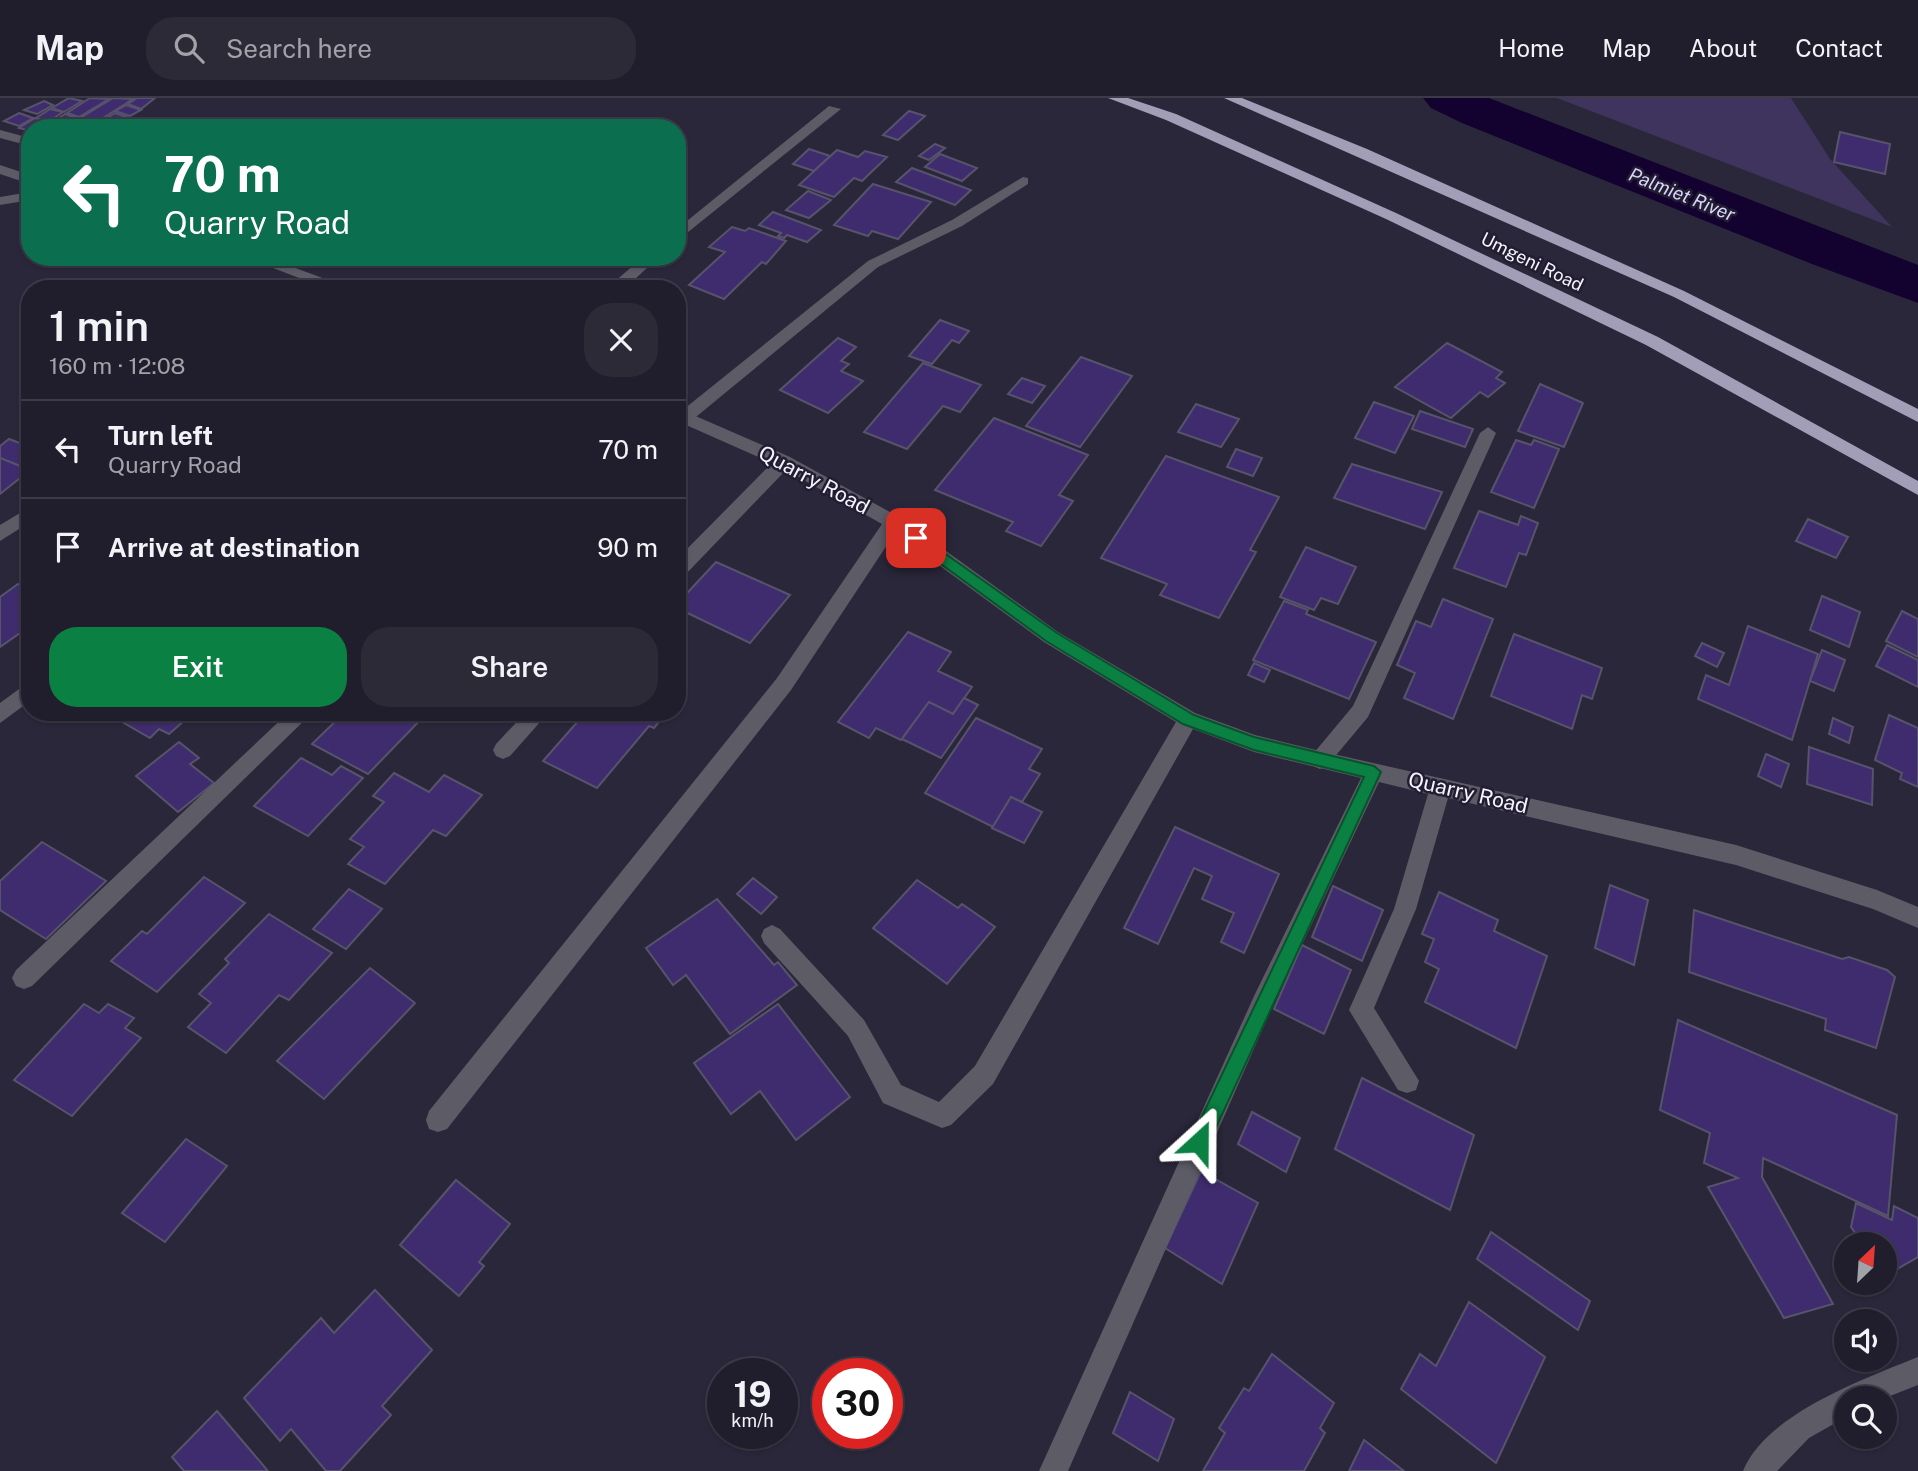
<!DOCTYPE html>
<meta charset="utf-8">
<style>
:root{--surface:#201d2c;--page:#2d2a38;--text:#f1f3f6;--muted:#a2a2a9;--line:#3d3b48;--accent:#0b8043}
body{margin:0;font-family:"Public Sans",sans-serif;background:var(--page);color:var(--text);height:100vh;display:flex;flex-direction:column;font-size:26px;white-space:nowrap}
*{box-sizing:border-box;margin:0}
p{font-size:23px;color:var(--muted)}
.icon{flex:none;width:38px;height:38px;fill:none;stroke:currentColor;stroke-width:2;stroke-linecap:round;stroke-linejoin:round}
.map{position:relative;flex:1;overflow:hidden}
.drawer{position:absolute;left:21px;top:182px;width:665px;height:441px;display:flex;flex-direction:column;background:var(--surface);border-radius:28px;box-shadow:0 2px 5px #0004,0 0 0 2px var(--line)}
.drawer>*{flex:none}
.guide{position:absolute;left:21px;top:21px;width:665px;height:147px;border-radius:28px;box-shadow:0 2px 5px #0004,0 0 0 2px var(--line);background:#0b6e4f;color:#fff;overflow:hidden}
.needle{width:46px;rotate:25deg}
.buttons{position:absolute;left:1834px;top:1134px;display:grid;gap:14px}
.buttons a{display:grid;place-items:center;width:63px;height:63px;border-radius:50%;background:var(--surface);box-shadow:0 2px 5px #0004,0 0 0 2px var(--line);font-size:35px}
.speed{position:absolute;left:707px;top:1260px;display:flex;gap:14px;font-size:35px;font-weight:700;text-align:center}
.speed>*{display:grid;place-content:center;width:91px;height:91px;border-radius:50%;background:var(--surface);box-shadow:0 2px 5px #0004,0 0 0 2px var(--line);line-height:1}
.speed small{font-size:18px;font-weight:400}
.speed .limit{border:10px solid #d22;background:#fff;color:#111}
.pin{position:absolute;display:grid;place-items:center;width:60px;height:60px;color:#fff;margin:-30px;border-radius:14px;box-shadow:0 4px 10px #0006}
.me{position:absolute;width:77px;margin:-38px;rotate:24deg;stroke-linejoin:round;filter:drop-shadow(0 0 5px #0008)}
.turn{display:flex;align-items:center;gap:24px;height:147px;padding:0 28px;font-size:32px}
.turn .icon{width:91px;height:91px;stroke-width:2.5}
.turn b{display:block;font-size:49px;line-height:60px}
.round{display:grid;place-items:center;flex:none;width:74px;height:74px;border-radius:28px;background:var(--page)}
.overview{display:flex;align-items:center;justify-content:space-between;height:119px;padding:0 28px}
h1{font-size:42px;font-weight:600;line-height:52px}
.button{display:flex;gap:14px;margin-top:auto;padding:14px 28px}
.button a{flex:1;height:80px;border-radius:28px;background:var(--accent);color:#fff;font-size:28px;font-weight:600;line-height:80px;text-align:center}
.button a+a{background:var(--page);color:var(--text)}
ul{padding:0;list-style:none}
li{display:flex;align-items:center;gap:21px;height:98px;padding:0 28px;border-top:2px solid var(--line)}
li div{flex:1}
li b{display:block;font-size:26px}
li em{font-style:normal}
header{display:flex;align-items:center;gap:42px;box-sizing:border-box;height:98px;padding:0 35px;background:var(--surface);border-bottom:2px solid var(--line)}
header strong{font-size:33px}
nav{display:flex;gap:38px;margin-inline-start:auto;font-size:24px}
.search{width:490px;height:63px;background:var(--page);display:flex;align-items:center;gap:18px;box-sizing:border-box;padding:0 24px;border-radius:28px;color:var(--muted);font-size:26px}
.map>svg:first-child{display:block}
.green{fill:#3e345d}
.lines{fill:none;stroke-linecap:round;stroke-linejoin:round}
.river{fill:#130130;fill-rule:evenodd}
.building{fill:#3f2c6e;stroke:#57536a;stroke-width:2}
.service{fill:#5d5b66;fill-rule:evenodd}
.minor{fill:#5d5b66;fill-rule:evenodd}
.tertiary{fill:#5d5b66;fill-rule:evenodd}
.motorway{fill:#a29eb7;fill-rule:evenodd}
.route{fill:#0b8043;stroke:#07532c;stroke-width:2}
.labels{text-anchor:middle;stroke-width:5;stroke-linejoin:round;paint-order:stroke}
.far-street-label{font-size:18px;fill:#f5f3fe;stroke:#221d31}
.far-water-label{font-size:19px;font-style:italic;fill:#dad3fc;stroke:#221d31}
.street-label{font-size:21px;fill:#f5f3fe;stroke:#221d31}
</style>
<header>
<strong>Map</strong>
<div class="search"><svg class="icon" aria-label="search" viewBox="0 0 24 24"><circle cx="10" cy="10" r="6"/><path d="M15 15l6 6"/></svg>Search here</div>
<nav><a>Home</a><a>Map</a><a>About</a><a>Contact</a></nav>
</header>
<div class="map">
<svg width="1918" height="1373" viewBox="0 0 1918 1373">
<rect width="100%" height="100%" fill="#2b273b"/>
<path class="green" d="M 1557,0 L 1791,0 L 1830,61 L 1892,129 Z"/>
<g class="lines">
<path class="river" d="M 1423,0 L 1489,0 L 1918,167 L 1918,205 L 1812,166 L 1462,25 L 1431,10 Z"/>
</g>
<g class="building">
<path d="M 69,0 L 82,3 L 64,14 L 52,10 Z"/>
<path d="M 90,0 L 109,1 L 79,19 L 67,15 Z"/>
<path d="M 113,0 L 133,1 L 92,27 L 77,22 Z"/>
<path d="M 137,0 L 155,0 L 141,11 L 128,6 Z"/>
<path d="M 44,3 L 53,7 L 37,16 L 24,12 Z"/>
<path d="M 126,7 L 141,12 L 130,18 L 115,13 Z"/>
<path d="M 50,11 L 63,14 L 48,24 L 36,20 Z"/>
<path d="M 909,13 L 925,18 L 898,42 L 883,37 Z"/>
<path d="M 19,15 L 33,20 L 19,28 L 4,23 Z"/>
<path d="M 115,15 L 129,20 L 114,30 L 92,29 Z"/>
<path d="M 65,16 L 77,20 L 66,27 L 54,23 Z"/>
<path d="M 35,20 L 47,24 L 30,30 L 30,33 L 19,30 Z"/>
<path d="M 1840,34 L 1890,46 L 1885,76 L 1834,64 Z"/>
<path d="M 935,46 L 945,50 L 929,62 L 919,58 Z"/>
<path d="M 809,51 L 830,58 L 814,73 L 793,66 Z"/>
<path d="M 837,52 L 858,59 L 865,53 L 887,59 L 862,83 L 854,80 L 834,99 L 799,87 Z"/>
<path d="M 940,56 L 977,70 L 962,83 L 925,69 Z"/>
<path d="M 912,70 L 971,92 L 955,107 L 896,84 Z"/>
<path d="M 873,86 L 931,104 L 898,141 L 872,133 L 868,138 L 834,127 Z"/>
<path d="M 808,93 L 831,102 L 809,120 L 786,112 Z"/>
<path d="M 773,114 L 821,132 L 807,144 L 787,137 L 784,140 L 778,138 L 781,135 L 759,127 Z"/>
<path d="M 732,129 L 745,133 L 749,130 L 786,143 L 766,166 L 762,164 L 724,201 L 689,187 L 725,154 L 709,149 Z"/>
<path d="M 940,222 L 969,233 L 959,245 L 952,242 L 932,266 L 909,258 Z"/>
<path d="M 838,240 L 856,249 L 841,263 L 849,266 L 841,273 L 863,283 L 828,315 L 780,292 Z"/>
<path d="M 1447,245 L 1502,274 L 1496,280 L 1505,285 L 1488,299 L 1480,294 L 1451,320 L 1395,289 Z"/>
<path d="M 1081,259 L 1132,278 L 1080,349 L 1026,328 Z"/>
<path d="M 923,265 L 981,287 L 960,314 L 943,308 L 907,351 L 864,334 Z"/>
<path d="M 1022,280 L 1045,288 L 1032,305 L 1008,296 Z"/>
<path d="M 1540,286 L 1583,305 L 1564,349 L 1518,333 Z"/>
<path d="M 1374,304 L 1414,318 L 1395,355 L 1355,340 Z"/>
<path d="M 1196,306 L 1239,321 L 1221,349 L 1178,334 Z"/>
<path d="M 1420,313 L 1473,331 L 1465,349 L 1412,331 Z"/>
<path d="M 994,320 L 1088,357 L 1059,397 L 1073,403 L 1041,448 L 1006,433 L 1013,424 L 935,392 Z"/>
<path d="M 9,341 L 30,349 L 30,372 L 0,360 L 0,348 Z"/>
<path d="M 1516,342 L 1531,347 L 1534,342 L 1559,351 L 1534,410 L 1491,394 Z"/>
<path d="M 1236,351 L 1262,360 L 1253,378 L 1227,369 Z"/>
<path d="M 1166,358 L 1279,399 L 1250,452 L 1256,454 L 1219,520 L 1160,497 L 1167,486 L 1101,460 Z"/>
<path d="M 0,360 L 30,372 L 0,396 Z"/>
<path d="M 1352,366 L 1442,394 L 1425,431 L 1334,400 Z"/>
<path d="M 1479,413 L 1518,427 L 1521,418 L 1538,425 L 1526,457 L 1519,455 L 1506,489 L 1454,470 Z"/>
<path d="M 1808,421 L 1848,439 L 1836,460 L 1796,443 Z"/>
<path d="M 1306,449 L 1356,469 L 1338,506 L 1321,500 L 1314,512 L 1280,499 Z"/>
<path d="M 716,464 L 790,497 L 750,545 L 677,510 L 677,506 Z"/>
<path d="M 18,486 L 30,493 L 30,528 L 0,549 L 0,499 Z"/>
<path d="M 1822,498 L 1860,514 L 1849,549 L 1810,532 Z"/>
<path d="M 1443,501 L 1493,521 L 1453,621 L 1404,600 L 1415,575 L 1397,567 L 1416,523 L 1431,529 Z"/>
<path d="M 1284,503 L 1308,512 L 1306,516 L 1376,544 L 1349,601 L 1253,562 Z"/>
<path d="M 1902,513 L 1918,521 L 1918,559 L 1886,543 Z"/>
<path d="M 1748,528 L 1818,556 L 1792,642 L 1698,601 L 1706,577 L 1729,587 Z"/>
<path d="M 908,534 L 951,554 L 938,573 L 972,589 L 953,616 L 929,604 L 901,642 L 876,630 L 869,640 L 838,624 Z"/>
<path d="M 1514,536 L 1602,570 L 1592,601 L 1582,597 L 1572,631 L 1491,598 Z"/>
<path d="M 1702,545 L 1724,555 L 1717,569 L 1695,558 Z"/>
<path d="M 1887,547 L 1918,562 L 1918,589 L 1876,568 Z"/>
<path d="M 1822,552 L 1845,562 L 1834,593 L 1810,583 Z"/>
<path d="M 1254,565 L 1270,572 L 1264,584 L 1248,577 Z"/>
<path d="M 964,600 L 978,607 L 941,660 L 902,641 L 929,604 L 953,616 Z"/>
<path d="M 105,614 L 194,614 L 169,636 L 159,631 L 150,640 Z"/>
<path d="M 345,614 L 428,614 L 368,676 L 312,646 Z"/>
<path d="M 586,614 L 667,614 L 654,630 L 649,628 L 597,690 L 543,663 Z"/>
<path d="M 1889,617 L 1918,630 L 1918,689 L 1900,681 L 1902,675 L 1875,662 Z"/>
<path d="M 976,620 L 1042,651 L 1029,671 L 1040,676 L 1022,704 L 1011,699 L 993,729 L 925,695 Z"/>
<path d="M 1833,620 L 1853,629 L 1849,645 L 1829,636 Z"/>
<path d="M 179,644 L 199,660 L 190,666 L 214,685 L 178,714 L 136,678 Z"/>
<path d="M 1809,649 L 1873,671 L 1872,707 L 1807,686 Z"/>
<path d="M 1766,656 L 1789,666 L 1781,689 L 1758,678 Z"/>
<path d="M 301,660 L 332,677 L 341,668 L 363,680 L 308,738 L 254,708 Z"/>
<path d="M 394,675 L 429,694 L 444,677 L 482,697 L 446,738 L 433,732 L 385,786 L 348,766 L 364,749 L 350,741 L 384,704 L 373,698 Z"/>
<path d="M 1011,699 L 1042,714 L 1024,745 L 992,730 Z"/>
<path d="M 1175,729 L 1279,776 L 1244,855 L 1221,844 L 1234,815 L 1202,801 L 1212,778 L 1194,770 L 1158,846 L 1124,830 Z"/>
<path d="M 42,744 L 106,783 L 46,841 L 0,812 L 0,783 Z"/>
<path d="M 204,779 L 245,805 L 157,894 L 111,863 L 142,833 L 147,836 Z"/>
<path d="M 753,780 L 777,799 L 761,816 L 737,796 Z"/>
<path d="M 917,782 L 958,810 L 962,806 L 995,829 L 947,886 L 873,830 Z"/>
<path d="M 1610,787 L 1648,802 L 1634,867 L 1595,850 Z"/>
<path d="M 1333,788 L 1383,812 L 1362,863 L 1312,839 Z"/>
<path d="M 349,791 L 382,811 L 346,851 L 313,831 Z"/>
<path d="M 1439,794 L 1498,822 L 1494,833 L 1547,858 L 1516,950 L 1425,904 L 1439,871 L 1425,864 L 1434,841 L 1422,836 Z"/>
<path d="M 717,801 L 774,867 L 778,864 L 797,887 L 730,936 L 686,877 L 673,887 L 646,850 Z"/>
<path d="M 1694,812 L 1842,861 L 1849,859 L 1887,872 L 1895,879 L 1876,950 L 1825,932 L 1826,921 L 1689,874 Z"/>
<path d="M 269,816 L 332,855 L 289,902 L 279,897 L 226,955 L 188,929 L 211,905 L 199,896 L 229,865 L 225,861 Z"/>
<path d="M 1302,847 L 1351,872 L 1324,936 L 1274,911 Z"/>
<path d="M 370,870 L 415,905 L 324,1001 L 277,963 Z"/>
<path d="M 84,906 L 99,915 L 108,906 L 134,920 L 125,930 L 141,940 L 72,1018 L 14,982 Z"/>
<path d="M 778,906 L 850,999 L 796,1042 L 760,993 L 731,1016 L 694,965 Z"/>
<path d="M 1678,922 L 1897,1017 L 1888,1118 L 1763,1060 L 1762,1079 L 1833,1206 L 1784,1220 L 1708,1089 L 1738,1080 L 1704,1065 L 1710,1035 L 1660,1012 Z"/>
<path d="M 1362,980 L 1474,1037 L 1450,1112 L 1335,1051 Z"/>
<path d="M 1252,1014 L 1300,1040 L 1286,1074 L 1238,1046 Z"/>
<path d="M 186,1041 L 227,1068 L 165,1144 L 122,1115 Z"/>
<path d="M 1201,1073 L 1258,1105 L 1222,1186 L 1165,1150 Z"/>
<path d="M 456,1082 L 510,1126 L 479,1164 L 484,1168 L 459,1198 L 400,1147 Z"/>
<path d="M 1856,1105 L 1892,1122 L 1894,1108 L 1918,1120 L 1918,1159 L 1897,1171 L 1885,1164 L 1885,1146 L 1863,1146 L 1851,1129 Z"/>
<path d="M 1491,1134 L 1590,1203 L 1578,1232 L 1477,1161 Z"/>
<path d="M 375,1192 L 432,1252 L 382,1308 L 391,1317 L 340,1373 L 326,1373 L 291,1331 L 280,1343 L 244,1300 L 321,1220 L 334,1235 Z"/>
<path d="M 1469,1204 L 1545,1259 L 1496,1365 L 1401,1291 L 1420,1256 L 1436,1268 Z"/>
<path d="M 1272,1256 L 1334,1305 L 1320,1330 L 1325,1335 L 1304,1373 L 1203,1373 L 1225,1335 L 1219,1330 L 1244,1290 L 1249,1293 Z"/>
<path d="M 1130,1294 L 1174,1321 L 1158,1363 L 1113,1335 Z"/>
<path d="M 217,1313 L 268,1373 L 184,1373 L 172,1359 Z"/>
<path d="M 1364,1342 L 1404,1373 L 1349,1373 Z"/>
</g>
<g class="lines">
<g class="service">
<path d="M 829,8 L 841,11 L 677,143 L 677,131 Z"/>
<path d="M 1023,79 L 1028,80 L 1028,86 L 962,128 L 878,169 L 691,323 L 679,323 L 679,315 L 868,163 L 952,122 Z"/>
<path d="M 643,159 L 659,159 L 624,191 L 606,191 Z"/>
<path d="M 1488,329 L 1496,335 L 1368,619 L 1327,668 L 1320,671 L 1313,668 L 1310,662 L 1313,656 L 1353,608 L 1480,335 Z"/>
</g>
<g class="minor">
<path d="M 0,67 L 30,77 L 30,86 L 0,76 Z"/>
<path d="M 244,159 L 266,159 L 352,191 L 328,191 Z"/>
<path d="M 677,310 L 790,359 L 899,419 L 1058,534 L 1195,615 L 1255,637 L 1320,653 L 1736,747 L 1877,792 L 1918,809 L 1918,830 L 1873,811 L 1736,767 L 1448,700 L 1416,811 L 1374,910 L 1419,983 L 1416,992 L 1407,995 L 1398,992 L 1349,912 L 1394,811 L 1428,696 L 1379,684 L 1271,912 L 1068,1373 L 1039,1373 L 1255,896 L 1361,680 L 1254,654 L 1193,631 L 993,986 L 951,1027 L 942,1030 L 883,1005 L 848,938 L 764,845 L 761,838 L 764,831 L 772,827 L 780,831 L 864,922 L 901,987 L 939,1004 L 975,968 L 1176,624 L 1044,544 L 895,435 L 791,592 L 447,1031 L 438,1034 L 429,1031 L 426,1022 L 429,1013 L 777,580 L 882,426 L 786,372 L 684,478 L 677,480 L 677,461 L 772,365 L 677,323 Z"/>
<path d="M 30,409 L 30,424 L 0,443 L 0,427 Z"/>
<path d="M 30,583 L 30,603 L 0,625 L 0,605 Z"/>
<path d="M 289,614 L 313,614 L 32,888 L 24,891 L 16,888 L 12,880 L 16,872 Z"/>
<path d="M 526,614 L 549,614 L 510,658 L 503,661 L 496,658 L 493,652 L 496,646 Z"/>
<path d="M 1918,1259 L 1918,1287 L 1885,1300 L 1846,1300 L 1846,1319 L 1809,1340 L 1777,1373 L 1743,1373 C 1766,1316 1864,1281 1918,1259 Z"/>
</g>
<g class="tertiary">
<path d="M 0,32 L 30,40 L 30,48 L 0,40 Z"/>
<path d="M 30,94 L 30,102 L 0,107 L 0,99 Z"/>
</g>
<g class="motorway">
<path d="M 1108,0 L 1128,0 L 1176,16 L 1396,115 L 1658,239 L 1918,383 L 1918,397 L 1646,247 L 1386,121 L 1166,22 Z"/>
<path d="M 1224,0 L 1242,0 L 1367,51 L 1684,193 L 1918,311 L 1918,324 L 1674,199 Z"/>
</g>
</g>
<path class="route" d="M 916,435 L 1057,535 L 1194,617 L 1254,639 L 1374,668 L 1381,674 L 1206,1051 L 1199,1053 L 1193,1051 L 1190,1044 L 1193,1037 L 1364,679 L 1254,652 L 1183,626 L 1046,543 L 911,444 L 909,440 Z"/>
<g class="labels">
<g class="far-street-label">
<text transform="translate(1532 164) rotate(26)" y="6">Umgeni Road</text>
</g>
<g class="far-water-label">
<text transform="translate(1682 96) rotate(22)" y="7">Palmiet River</text>
</g>
<g class="street-label">
<text transform="translate(814 382) rotate(28)" y="7">Quarry Road</text>
<text transform="translate(1468 695) rotate(13)" y="7">Quarry Road</text>
</g>
</g>
</svg>
<div class="buttons">
<a><svg class="needle" viewBox="-14 -14 28 28"><path d="M0-13l5 13h-10z" fill="#e53935"/><path d="M0 13l5-13h-10z" fill="#a2a2a9"/></svg></a>
<a><svg class="icon" aria-label="sound" viewBox="0 0 24 24"><path d="M4 9h4l5-4v14l-5-4H4zM17 9q2 3 0 6"/></svg></a>
<a><svg class="icon" aria-label="search" viewBox="0 0 24 24"><circle cx="10" cy="10" r="6"/><path d="M15 15l6 6"/></svg></a>
</div>
<div class="speed"><div>19<small>km/h</small></div><div class="limit">30</div></div>
<div class="pin" style="left:916px;top:440px;background:#d93025"><svg class="icon" aria-label="arrive" viewBox="0 0 24 24"><path d="M6 21V4h12l-3 4 3 4H6"/></svg></div>
<svg class="me" style="left:1199px;top:1044px" viewBox="-20 -20 40 40"><path d="M0-17L14 15 0 8-14 15z" fill="#0b8043" stroke="#fff" stroke-width="4"/></svg>
<div class="guide">
<div class="turn"><svg class="icon" aria-label="left" viewBox="0 0 24 24"><path d="M17 20v-9H6M10 6l-5 5 5 5"/></svg><div><b>70 m</b>Quarry Road</div></div>
</div>
<section class="drawer">
<div class="overview"><div><h1>1 min</h1><p>160 m · 12:08</p></div><a class="round"><svg class="icon" aria-label="close" viewBox="0 0 24 24"><path d="M6 6l12 12M18 6L6 18"/></svg></a></div>
<ul>
<li><svg class="icon" aria-label="left" viewBox="0 0 24 24"><path d="M17 20v-9H6M10 6l-5 5 5 5"/></svg><div><b>Turn left</b><p>Quarry Road</p></div><em>70 m</em></li>
<li><svg class="icon" aria-label="arrive" viewBox="0 0 24 24"><path d="M6 21V4h12l-3 4 3 4H6"/></svg><div><b>Arrive at destination</b></div><em>90 m</em></li>
</ul>
<div class="button"><a>Exit</a><a>Share</a></div>
</section>
</div>
